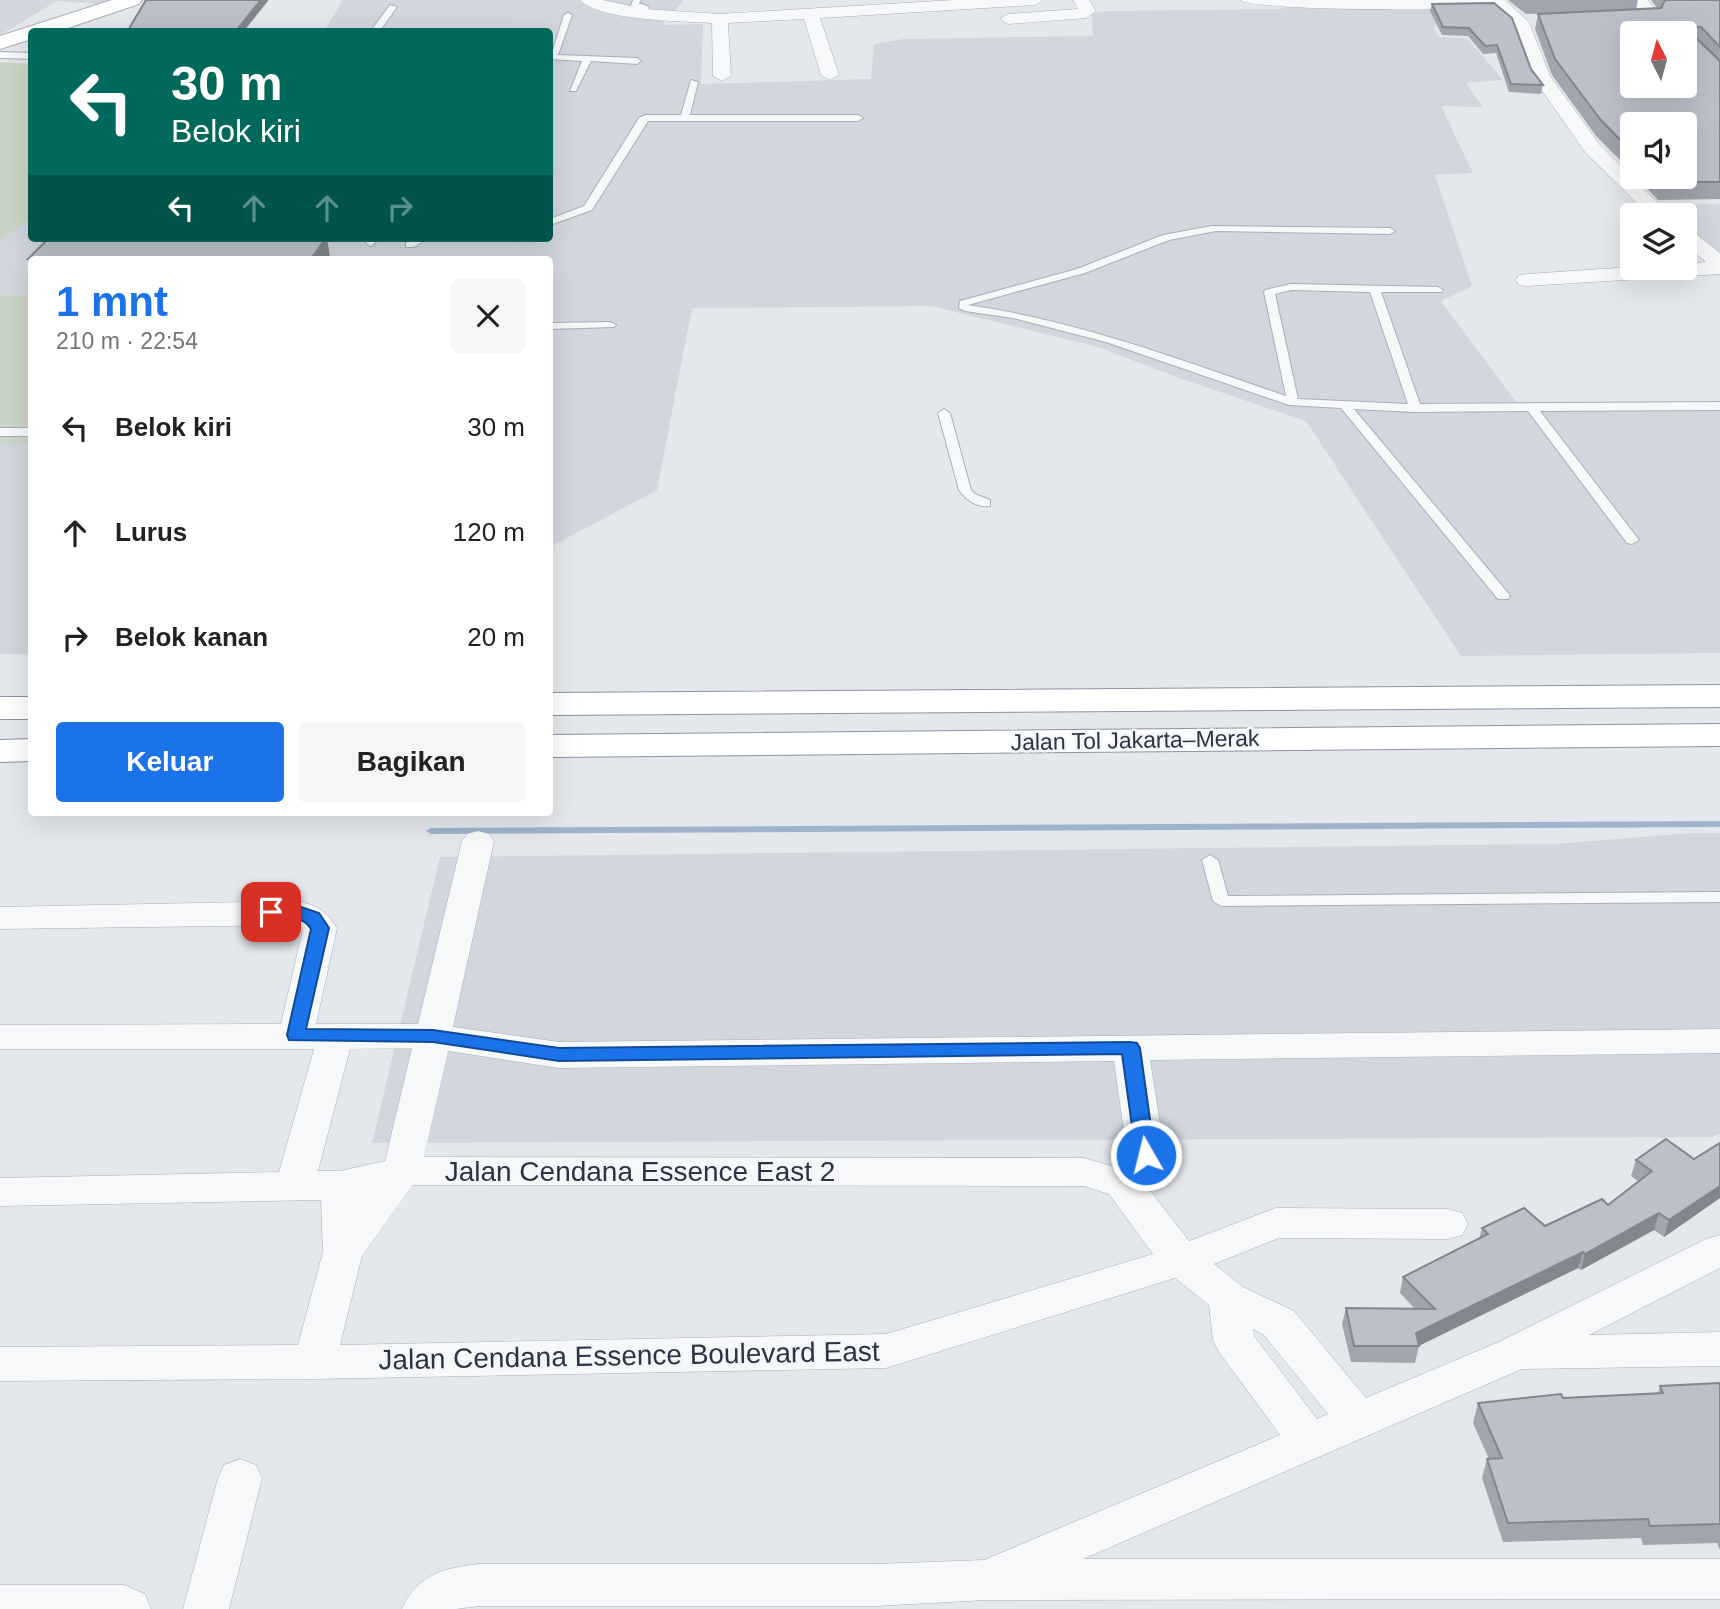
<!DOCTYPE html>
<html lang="id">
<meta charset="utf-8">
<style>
:root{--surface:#fff;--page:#f6f6f6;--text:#222;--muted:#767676;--accent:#1a73e8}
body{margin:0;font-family:Arial,sans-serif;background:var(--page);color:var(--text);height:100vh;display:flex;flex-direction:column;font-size:26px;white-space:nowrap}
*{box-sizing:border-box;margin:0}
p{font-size:23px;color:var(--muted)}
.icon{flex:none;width:38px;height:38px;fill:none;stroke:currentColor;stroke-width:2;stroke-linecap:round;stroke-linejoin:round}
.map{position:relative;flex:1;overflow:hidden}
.drawer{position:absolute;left:28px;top:256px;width:525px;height:560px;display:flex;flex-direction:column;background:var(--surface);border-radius:7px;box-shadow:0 7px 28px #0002}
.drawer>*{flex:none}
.top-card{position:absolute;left:28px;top:28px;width:525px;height:214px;border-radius:7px;box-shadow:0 7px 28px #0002;background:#00695c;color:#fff;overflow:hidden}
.needle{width:46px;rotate:354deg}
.tools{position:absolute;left:1620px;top:21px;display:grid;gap:14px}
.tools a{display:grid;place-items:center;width:77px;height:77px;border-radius:7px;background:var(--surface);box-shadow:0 7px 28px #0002;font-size:35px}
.pin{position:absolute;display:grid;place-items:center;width:60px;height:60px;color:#fff;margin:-30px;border-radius:14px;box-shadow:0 4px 10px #0006}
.me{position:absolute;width:77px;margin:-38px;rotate:352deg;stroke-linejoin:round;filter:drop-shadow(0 0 5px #0008)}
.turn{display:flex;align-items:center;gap:24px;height:147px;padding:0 28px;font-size:32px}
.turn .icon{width:91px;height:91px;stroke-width:2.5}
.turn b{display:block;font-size:49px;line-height:60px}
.lanes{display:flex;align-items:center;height:66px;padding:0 28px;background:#0003;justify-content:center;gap:35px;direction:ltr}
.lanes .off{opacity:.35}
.round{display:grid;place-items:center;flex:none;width:74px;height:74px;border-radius:7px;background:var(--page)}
.overview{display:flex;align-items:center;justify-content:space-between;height:119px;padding:0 28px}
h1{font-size:42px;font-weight:800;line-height:52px;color:var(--accent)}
.cta{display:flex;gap:14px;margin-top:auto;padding:14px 28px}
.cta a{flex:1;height:80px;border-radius:7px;background:var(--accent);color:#fff;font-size:28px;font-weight:800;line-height:80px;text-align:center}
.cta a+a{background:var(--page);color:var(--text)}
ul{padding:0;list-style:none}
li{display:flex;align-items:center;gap:21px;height:105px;padding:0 28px}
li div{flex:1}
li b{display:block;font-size:26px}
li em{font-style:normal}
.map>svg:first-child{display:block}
.built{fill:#d2d6de}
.green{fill:#c9d6c5}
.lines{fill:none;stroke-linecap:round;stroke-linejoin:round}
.stream{fill:#9fb4cc;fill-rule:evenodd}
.lane-casing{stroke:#a9aeb7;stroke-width:2}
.street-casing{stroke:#a9aeb7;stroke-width:1}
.secondary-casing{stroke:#a9aeb7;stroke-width:2}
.highway-casing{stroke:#8b94a3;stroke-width:2}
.lane{fill:#f7f8fa;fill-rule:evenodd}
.street{fill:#f7f8fa;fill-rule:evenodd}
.secondary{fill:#fff;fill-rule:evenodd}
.highway{fill:#fff;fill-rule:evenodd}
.wall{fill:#a1a5ae}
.shaded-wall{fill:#83868d}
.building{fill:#bbc0ca;stroke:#83868d;stroke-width:2;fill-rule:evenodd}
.route{fill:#1a73e8;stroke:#114b97;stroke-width:2}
.labels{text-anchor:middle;stroke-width:5;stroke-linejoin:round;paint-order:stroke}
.street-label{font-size:23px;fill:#2b3445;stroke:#f4f6f9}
.near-street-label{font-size:28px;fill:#2b3445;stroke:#f4f6f9}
</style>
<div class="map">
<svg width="1720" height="1609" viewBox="0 0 1720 1609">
<rect width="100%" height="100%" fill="#e4e7ec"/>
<g class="built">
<path d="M 0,0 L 112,0 L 101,4 L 57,1 L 0,35 Z"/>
<path d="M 343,0 L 684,0 L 662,25 L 703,24 L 701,84 L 871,79 L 874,44 L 904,39 L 1093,36 L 1092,13 L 1108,11 L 1281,9 L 1287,6 L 1447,10 L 1455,22 L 1433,27 L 1439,37 L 1467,38 L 1503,80 L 1466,83 L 1483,107 L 1441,106 L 1473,173 L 1435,175 L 1472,286 L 1441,301 L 1516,402 L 1720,405 L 1720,653 L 1461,656 L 1306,421 L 1182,379 L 1098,347 L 931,306 L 692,308 L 657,490 L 550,547 L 550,259 L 32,259 L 31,296 L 0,295 L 0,241 L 31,218 L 32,238 L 550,238 L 550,32 L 324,31 Z"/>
<path d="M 1720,204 L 1720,264 L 1685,237 L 1685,215 L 1658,215 L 1645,205 Z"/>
<rect x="0" y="444" width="31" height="210"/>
<path d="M 1690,833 L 1720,833 L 1720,1134 L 1712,1137 L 372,1143 L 440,857 L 1556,844 Z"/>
</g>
<g class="green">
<path d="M 0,62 L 32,64 L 31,218 L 0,241 Z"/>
<path d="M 0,295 L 31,296 L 31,444 L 0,444 Z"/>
</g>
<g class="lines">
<path class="stream" d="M 1720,821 L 1720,827 L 431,834 L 426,831 L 431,828 Z"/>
<g class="lane-casing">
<g id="lane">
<path d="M 633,0 L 641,0 L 639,3 L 649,7 L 647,16 L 641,16 L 641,10 L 631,6 Z"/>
<path d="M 390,5 L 397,7 L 379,32 L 370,32 Z"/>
<path d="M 568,13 L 572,15 L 558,55 L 637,58 L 641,61 L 637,64 L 591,61 L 576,91 L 570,91 L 582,61 L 550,59 L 564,15 Z"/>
<path d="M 0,52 L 32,53 L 32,59 L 0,58 Z"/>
<path d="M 691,80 L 698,82 L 690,115 L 858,115 L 863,118 L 858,121 L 648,121 L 592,210 L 550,225 L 550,219 L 584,206 L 639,118 L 646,115 L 681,115 Z"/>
<path d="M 1212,226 L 1390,228 L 1395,231 L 1390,234 L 1216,231 L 1169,240 L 1085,273 L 968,305 C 1078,321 1181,360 1286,396 L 1264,292 L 1265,290 L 1291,284 L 1438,287 L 1443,290 L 1442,292 L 1381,292 L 1420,404 L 1720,402 L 1720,410 L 1540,411 L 1639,540 L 1632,544 L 1627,543 L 1528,411 L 1415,412 L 1354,409 L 1508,593 L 1510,596 L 1508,599 L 1498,599 L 1341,408 L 1289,405 L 1106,342 L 1013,318 L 965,311 L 959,308 L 960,301 L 1077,269 L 1163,235 ZM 1291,290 L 1370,292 L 1408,404 L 1298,399 L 1275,294 Z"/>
<path d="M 370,238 L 380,238 L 371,246 L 366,243 Z"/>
<path d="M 415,238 L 428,238 L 414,247 L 406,247 L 406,243 Z"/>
<path d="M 610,322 L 616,325 L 614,327 L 550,329 L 550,323 Z"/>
<path d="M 944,409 L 950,413 L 971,490 L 975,494 L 990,500 L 990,506 C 977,508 966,500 959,490 L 938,413 Z"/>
<rect x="0" y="428" width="32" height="8"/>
<path d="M 1210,855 L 1218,860 L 1228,896 L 1720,892 L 1720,902 L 1221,906 L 1213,901 L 1202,860 Z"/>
</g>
</g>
<g class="street-casing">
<g id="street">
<path d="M 580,0 L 603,0 L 644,9 L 720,14 L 954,0 L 1043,0 L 1035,5 L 820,18 L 839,75 L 830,80 L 821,75 L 804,19 L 728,23 L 731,76 L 722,81 L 713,76 L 712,23 C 682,21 600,21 580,0 Z"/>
<path d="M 1073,0 L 1089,0 L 1096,11 L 1086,18 L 1008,24 L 1000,19 L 1008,14 L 1078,9 Z"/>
<path d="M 1240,0 L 1505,0 L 1529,22 L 1550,76 L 1599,144 L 1670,215 L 1649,215 L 1585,152 L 1532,76 L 1513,24 L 1494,7 C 1466,11 1251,11 1240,0 Z"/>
<path d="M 1632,0 L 1648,0 L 1660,17 L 1658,20 L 1613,23 L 1611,19 L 1613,15 L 1641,13 Z"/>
<path d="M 1685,229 L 1692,231 L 1720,253 L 1720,274 L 1527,286 L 1519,285 L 1516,280 L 1519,275 L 1527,274 L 1633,267 L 1685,268 L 1685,264 L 1706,262 L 1685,245 Z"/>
<path d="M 478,831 L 489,834 L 494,841 L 453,1027 L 559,1042 L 1720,1029 L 1720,1053 L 1150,1060 L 1165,1155 L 1145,1184 L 1189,1241 L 1276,1208 L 1448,1209 L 1462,1213 L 1468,1224 L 1462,1235 L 1448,1239 L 1279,1238 L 1214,1264 L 1243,1287 L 1294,1311 L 1366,1398 L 1501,1341 L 1706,1239 L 1720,1235 L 1720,1268 L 1589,1335 L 1720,1332 L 1720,1366 L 1522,1369 L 1083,1559 L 1720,1559 L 1720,1599 L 987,1600 L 876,1606 L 479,1606 L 456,1609 L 402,1609 C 417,1575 443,1568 479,1564 L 876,1564 L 984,1560 L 1280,1435 L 1219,1352 L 1213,1340 L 1209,1305 L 1175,1278 L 886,1368 L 314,1379 L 0,1381 L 0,1347 L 298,1345 L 323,1252 L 321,1200 L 0,1206 L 0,1178 L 279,1172 L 314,1049 L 0,1049 L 0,1025 L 281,1024 L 303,929 L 300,925 L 0,929 L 0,907 L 298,901 C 318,906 326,911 337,928 L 316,1024 L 418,1024 L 462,841 L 467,834 ZM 412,1048 L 385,1161 L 340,1171 L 318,1171 L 350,1049 ZM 448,1051 L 559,1068 L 1114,1061 L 1127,1153 L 1115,1167 L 1084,1158 L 424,1157 ZM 413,1185 L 1084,1186 L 1109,1194 L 1153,1254 L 886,1334 L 340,1345 L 362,1256 ZM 1253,1329 L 1264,1335 L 1328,1414 L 1317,1419 L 1254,1336 Z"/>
<path d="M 240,1459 L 256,1465 L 262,1478 L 229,1609 L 183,1609 L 218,1478 L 224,1465 Z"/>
<path d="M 0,1585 L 124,1585 L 145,1594 L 151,1609 L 0,1609 Z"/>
</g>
</g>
<g class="secondary-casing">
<path id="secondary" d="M 112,0 L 142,0 L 139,4 L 56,32 L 32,32 L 32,39 L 0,49 L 0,36 Z"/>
</g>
<g class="highway-casing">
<g id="highway">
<path d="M 1720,685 L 1720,707 L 550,715 L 550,693 Z"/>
<rect x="0" y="697" width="32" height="22"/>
<path d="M 1720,724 L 1720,746 L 550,757 L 550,735 Z"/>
<path d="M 32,739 L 32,761 L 0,762 L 0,740 Z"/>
</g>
</g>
<use href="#lane" class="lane"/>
<use href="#street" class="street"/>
<use href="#secondary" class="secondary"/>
<use href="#highway" class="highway"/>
</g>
<g class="wall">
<path d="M 1508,0 L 1638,0 L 1636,9 L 1657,8 L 1651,0 L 1720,0 L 1720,199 L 1658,200 L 1636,177 L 1685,177 L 1633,124 L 1633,173 L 1596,136 L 1552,75 L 1535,29 L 1538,14 L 1578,12 L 1526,14 Z"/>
<path d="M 1494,3 L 1531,69 L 1543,85 L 1541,94 L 1509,92 L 1496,53 L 1483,54 L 1468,36 L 1442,35 L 1430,11 L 1432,4 Z"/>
<path d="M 49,238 L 327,238 L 330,258 L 32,259 L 32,272 L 28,259 Z"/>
<path d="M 1720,1143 L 1720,1198 L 1664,1237 L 1654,1230 L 1581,1270 L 1578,1268 L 1419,1346 L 1415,1363 L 1351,1362 L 1342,1324 L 1346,1308 L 1415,1309 L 1400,1293 L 1403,1277 L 1479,1239 L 1482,1228 L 1545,1226 L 1608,1205 L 1638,1181 L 1631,1176 L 1636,1160 L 1694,1159 Z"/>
<path d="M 1720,1383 L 1720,1550 L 1717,1543 L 1643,1545 L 1641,1538 L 1503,1542 L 1482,1478 L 1487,1459 L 1489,1459 L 1473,1423 L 1478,1403 L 1658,1393 L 1660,1386 Z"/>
</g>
<g class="shaded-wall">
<path d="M 261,0 L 268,0 L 268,1 L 243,32 L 235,32 Z"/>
<path d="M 326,238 L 327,238 L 330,259 L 311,259 Z"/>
<path d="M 1720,1186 L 1720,1198 L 1664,1237 L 1669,1220 Z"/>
<path d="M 1659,1213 L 1654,1230 L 1581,1270 L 1585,1254 Z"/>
<path d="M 1583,1252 L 1578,1268 L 1418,1346 L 1416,1333 Z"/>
</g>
<g class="building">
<path d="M 146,0 L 261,0 L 235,32 L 127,32 Z"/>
<path d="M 1665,0 L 1720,0 L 1720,47 L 1701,27 L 1692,27 L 1692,34 L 1720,61 L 1720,182 L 1662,182 L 1657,177 L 1685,177 L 1685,124 L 1633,124 L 1633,153 L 1600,119 L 1555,59 L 1538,14 L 1661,8 ZM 1633,33 L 1685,33 L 1685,86 L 1633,86 Z"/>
<path d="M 1494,3 L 1512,18 L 1531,69 L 1543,85 L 1511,84 L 1497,45 L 1485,46 L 1469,28 L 1443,27 L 1432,4 Z"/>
<path d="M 49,238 L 326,238 L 311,259 L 28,259 Z"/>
<path d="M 1666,1139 L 1694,1159 L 1720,1143 L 1720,1186 L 1669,1220 L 1659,1213 L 1585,1254 L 1583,1252 L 1416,1333 L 1419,1346 L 1354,1346 L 1346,1308 L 1435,1309 L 1403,1277 L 1488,1234 L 1482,1228 L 1524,1208 L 1545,1226 L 1602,1199 L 1608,1205 L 1652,1171 L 1636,1160 Z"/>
<path d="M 1720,1383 L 1720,1524 L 1650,1526 L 1648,1519 L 1508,1523 L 1487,1459 L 1502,1458 L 1478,1403 L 1561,1394 L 1563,1398 L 1663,1393 L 1660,1386 Z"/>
</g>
<path class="route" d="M 298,906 L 319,913 L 329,928 L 306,1029 L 433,1030 L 559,1048 L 1130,1042 L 1137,1043 L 1140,1048 L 1155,1155 L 1152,1160 L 1139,1160 L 1136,1155 L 1122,1054 L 559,1061 L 433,1042 L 289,1040 L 287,1035 L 311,929 C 299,909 276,926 263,912 L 271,907 Z"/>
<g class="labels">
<g class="street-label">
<text transform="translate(1135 740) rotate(-1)" y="8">Jalan Tol Jakarta–Merak</text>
</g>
<g class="near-street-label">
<text x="640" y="1181">Jalan Cendana Essence East 2</text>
<text transform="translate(629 1355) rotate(-1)" y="10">Jalan Cendana Essence Boulevard East</text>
</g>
</g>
</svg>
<div class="tools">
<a><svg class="needle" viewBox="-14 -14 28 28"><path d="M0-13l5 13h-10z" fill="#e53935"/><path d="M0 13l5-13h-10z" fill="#767676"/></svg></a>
<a><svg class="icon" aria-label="sound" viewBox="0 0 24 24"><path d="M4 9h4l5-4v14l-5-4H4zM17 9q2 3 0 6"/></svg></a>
<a><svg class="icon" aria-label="layers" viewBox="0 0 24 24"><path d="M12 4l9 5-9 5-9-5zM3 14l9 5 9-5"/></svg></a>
</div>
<div class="pin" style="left:271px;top:912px;background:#d93025"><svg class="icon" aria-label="arrive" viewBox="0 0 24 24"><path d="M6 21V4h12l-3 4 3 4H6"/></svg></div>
<svg class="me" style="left:1146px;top:1155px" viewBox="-20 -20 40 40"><circle r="17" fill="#1a73e8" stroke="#fff" stroke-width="3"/><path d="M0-11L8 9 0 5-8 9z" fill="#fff"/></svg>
<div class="top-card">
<div class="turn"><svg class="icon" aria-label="left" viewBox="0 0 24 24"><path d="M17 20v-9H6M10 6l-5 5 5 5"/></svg><div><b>30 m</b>Belok kiri</div></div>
<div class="lanes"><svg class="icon" aria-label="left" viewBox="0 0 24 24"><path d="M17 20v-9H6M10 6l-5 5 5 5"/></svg><svg class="icon off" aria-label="ahead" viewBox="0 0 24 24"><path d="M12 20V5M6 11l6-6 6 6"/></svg><svg class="icon off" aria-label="ahead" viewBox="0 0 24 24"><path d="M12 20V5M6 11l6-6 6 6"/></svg><svg class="icon off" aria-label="right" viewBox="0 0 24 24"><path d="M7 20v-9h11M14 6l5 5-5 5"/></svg></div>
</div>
<section class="drawer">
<div class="overview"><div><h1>1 mnt</h1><p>210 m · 22:54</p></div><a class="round"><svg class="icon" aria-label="close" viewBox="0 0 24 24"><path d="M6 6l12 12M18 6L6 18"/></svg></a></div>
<ul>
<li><svg class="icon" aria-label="left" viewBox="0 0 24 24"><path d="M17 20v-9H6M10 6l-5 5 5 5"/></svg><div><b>Belok kiri</b></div><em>30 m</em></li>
<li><svg class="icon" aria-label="ahead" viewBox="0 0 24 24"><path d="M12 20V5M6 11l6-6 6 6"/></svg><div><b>Lurus</b></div><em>120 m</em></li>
<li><svg class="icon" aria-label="right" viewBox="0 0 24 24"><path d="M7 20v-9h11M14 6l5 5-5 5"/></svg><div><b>Belok kanan</b></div><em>20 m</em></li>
</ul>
<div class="cta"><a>Keluar</a><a>Bagikan</a></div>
</section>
</div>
